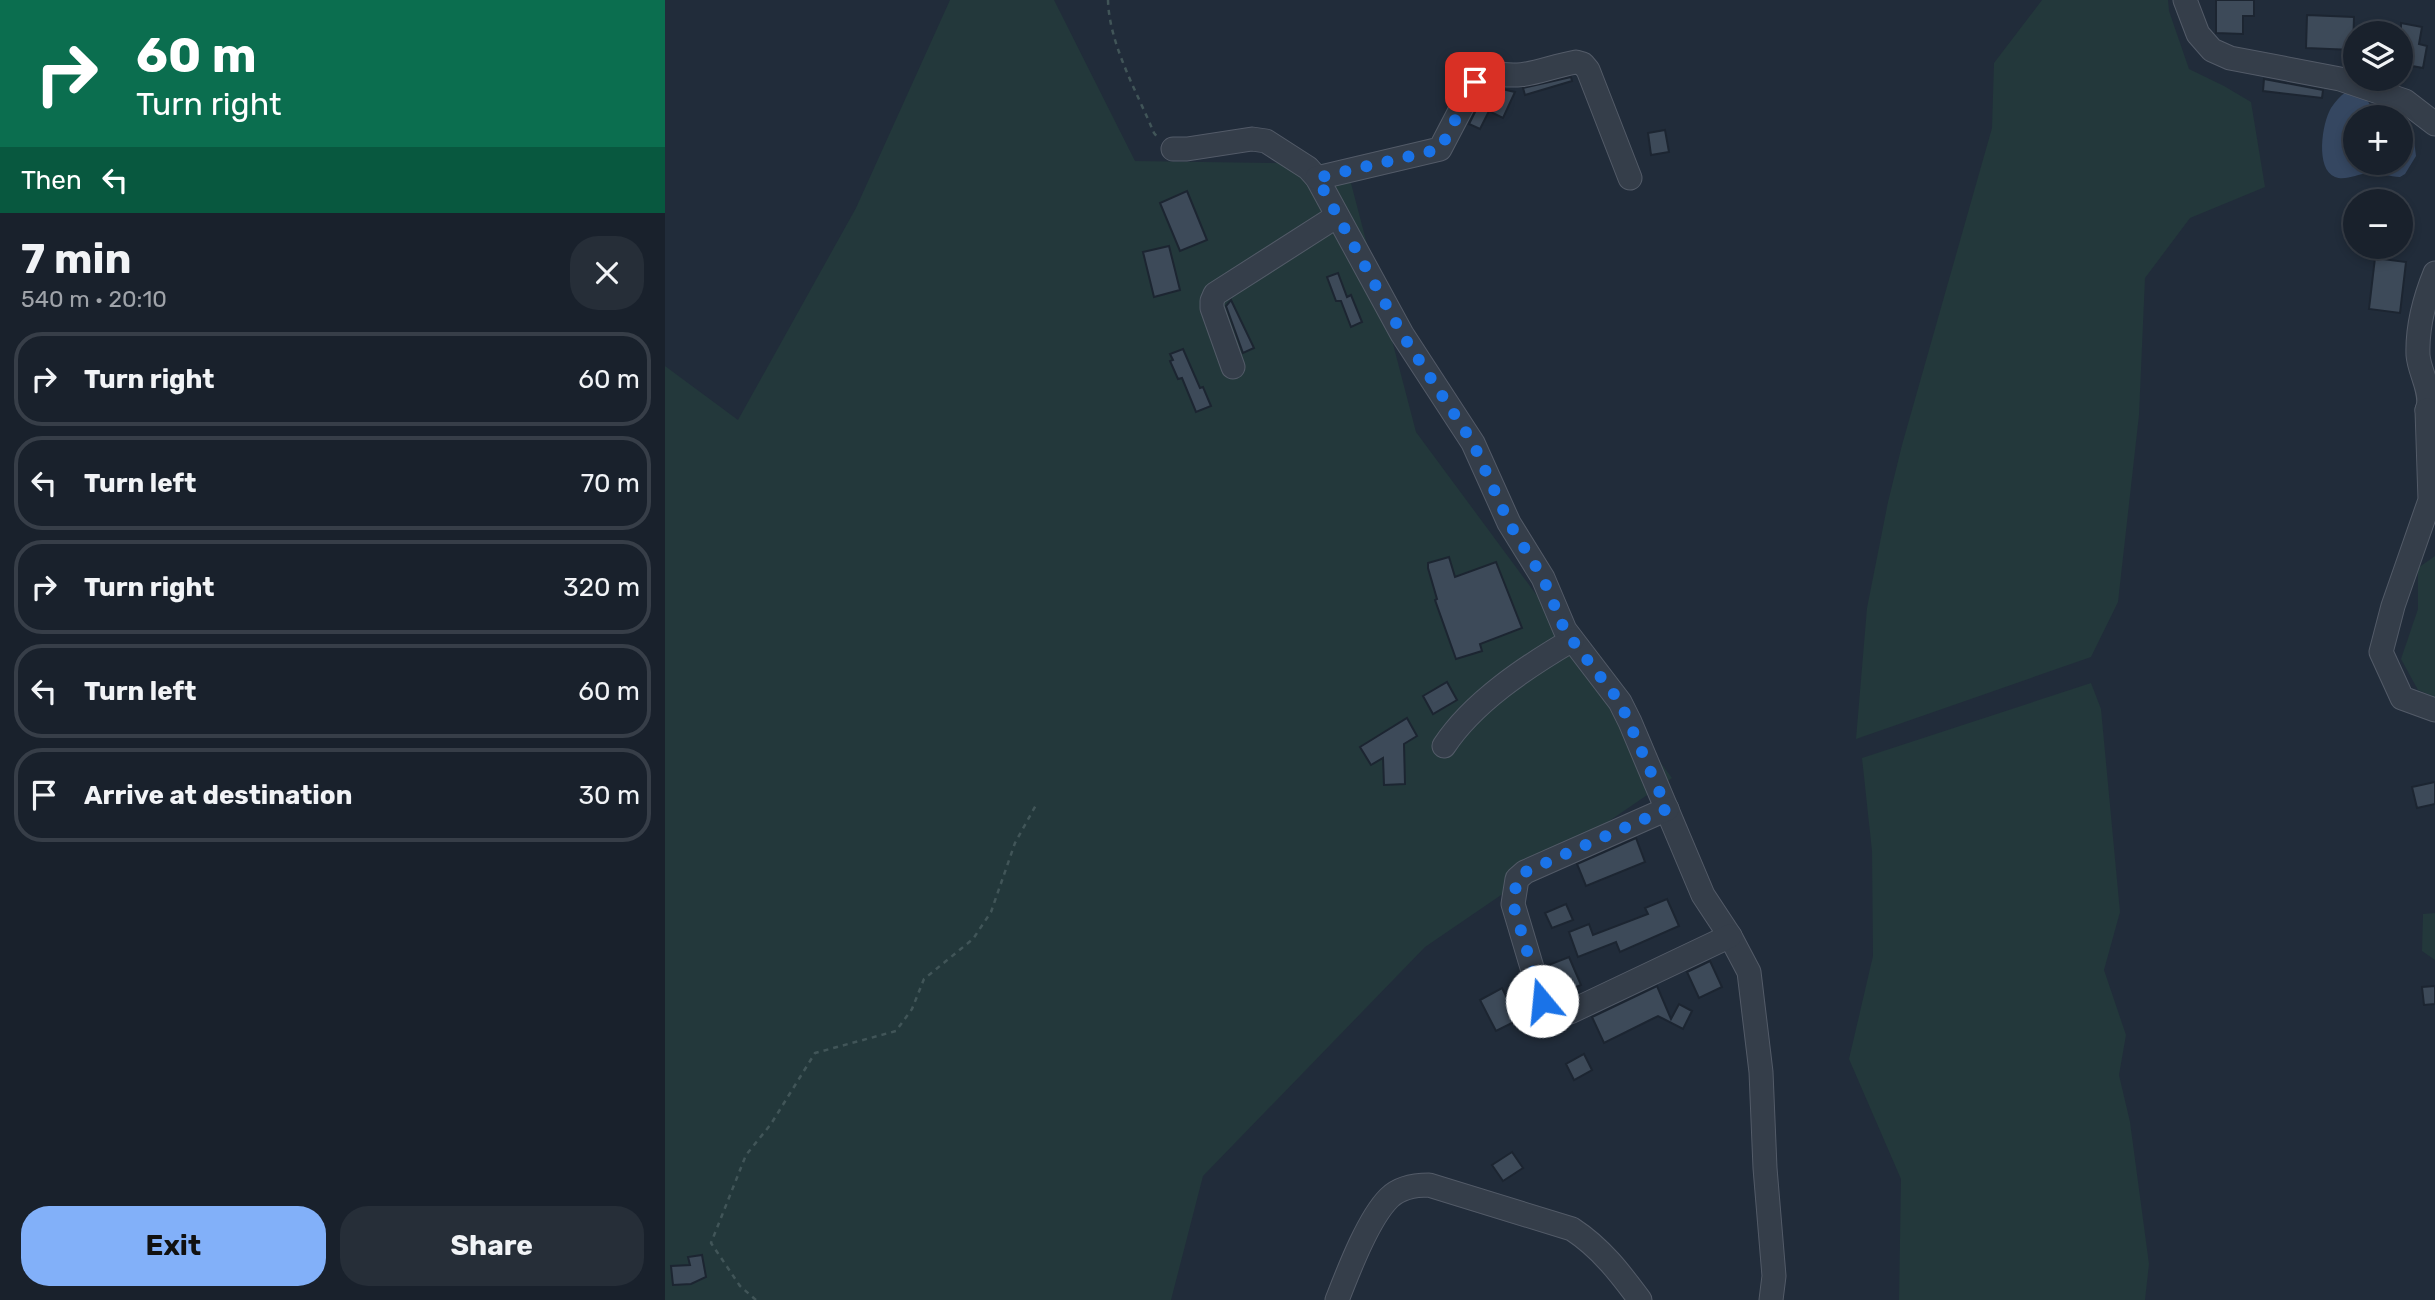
<!DOCTYPE html>
<meta charset="utf-8">
<style>
:root{--surface:#19212c;--page:#262e38;--text:#f1f3f6;--muted:#9fa3a9;--line:#373e48;--accent:#82b0f9}
body{margin:0;font-family:Rubik,sans-serif;background:var(--page);color:var(--text);height:100vh;display:flex;flex-direction:column;font-size:26px;white-space:nowrap}
*{box-sizing:border-box;margin:0}
p{font-size:23px;color:var(--muted)}
.icon{flex:none;width:38px;height:38px;fill:none;stroke:currentColor;stroke-width:2;stroke-linecap:round;stroke-linejoin:round}
.map{position:relative;flex:1;overflow:hidden}
.drawer{display:flex;flex-direction:column;background:var(--surface);width:665px}
.drawer>*{flex:none}
.banner{background:#0b6e4f;color:#fff;overflow:hidden}
.tools{position:absolute;left:1678px;top:21px;display:grid;gap:14px}
.tools a{display:grid;place-items:center;width:70px;height:70px;border-radius:50%;background:var(--surface);box-shadow:0 4px 10px #0003,0 0 0 2px var(--line);font-size:35px}
.pin{position:absolute;display:grid;place-items:center;width:60px;height:60px;color:#fff;margin:-30px;border-radius:14px;box-shadow:0 4px 10px #0006}
.me{position:absolute;width:77px;margin:-38px;rotate:343deg;stroke-linejoin:round;filter:drop-shadow(0 0 5px #0008)}
.turn{display:flex;align-items:center;gap:24px;height:147px;padding:0 21px;font-size:32px}
.turn .icon{width:91px;height:91px;stroke-width:2.5}
.turn b{display:block;font-size:49px;line-height:60px}
.then{display:flex;align-items:center;height:66px;padding:0 21px;background:#0003;gap:14px;font-size:26px}
.round{display:grid;place-items:center;flex:none;width:74px;height:74px;border-radius:28px;background:var(--page)}
.summary{display:flex;align-items:center;justify-content:space-between;height:119px;padding:0 21px}
h1{font-size:42px;font-weight:700;line-height:52px}
.action{display:flex;gap:14px;margin-top:auto;padding:14px 21px}
.action a{flex:1;height:80px;border-radius:28px;background:var(--accent);color:#111;font-size:28px;font-weight:700;line-height:80px;text-align:center}
.action a+a{background:var(--page);color:var(--text)}
ul{padding:0;list-style:none}
li{display:flex;align-items:center;gap:21px;height:94px;margin:0 14px 10px;padding:0 7px;border:4px solid var(--line);border-radius:28px}
li div{flex:1}
li b{display:block;font-size:26px}
li em{font-style:normal}
main{display:flex;flex:1;min-height:0}
.map>svg:first-child{display:block}
.green{fill:#23383b}
.water{fill:#354761}
.building{fill:#3d4a59;stroke:#1c2531;stroke-width:2}
.lines{fill:none;stroke-linecap:round;stroke-linejoin:round}
.minor-casing{stroke:#535b68;stroke-width:25}
.path{stroke:#415558;stroke-width:2.5;stroke-dasharray:5 5;stroke-linecap:butt}
.minor{stroke:#353e4a;stroke-width:23}
.route{stroke:#1a73e8;stroke-width:12;stroke-dasharray:0 21.6}
</style>
<main>
<section class="drawer">
<div class="banner">
<div class="turn"><svg class="icon" aria-label="right" viewBox="0 0 24 24"><path d="M7 20v-9h11M14 6l5 5-5 5"/></svg><div><b>60 m</b>Turn right</div></div>
<div class="then">Then<svg class="icon" aria-label="left" viewBox="0 0 24 24"><path d="M17 20v-9H6M10 6l-5 5 5 5"/></svg></div>
</div>
<div class="summary"><div><h1>7 min</h1><p>540 m · 20:10</p></div><a class="round"><svg class="icon" aria-label="close" viewBox="0 0 24 24"><path d="M6 6l12 12M18 6L6 18"/></svg></a></div>
<ul>
<li><svg class="icon" aria-label="right" viewBox="0 0 24 24"><path d="M7 20v-9h11M14 6l5 5-5 5"/></svg><div><b>Turn right</b></div><em>60 m</em></li>
<li><svg class="icon" aria-label="left" viewBox="0 0 24 24"><path d="M17 20v-9H6M10 6l-5 5 5 5"/></svg><div><b>Turn left</b></div><em>70 m</em></li>
<li><svg class="icon" aria-label="right" viewBox="0 0 24 24"><path d="M7 20v-9h11M14 6l5 5-5 5"/></svg><div><b>Turn right</b></div><em>320 m</em></li>
<li><svg class="icon" aria-label="left" viewBox="0 0 24 24"><path d="M17 20v-9H6M10 6l-5 5 5 5"/></svg><div><b>Turn left</b></div><em>60 m</em></li>
<li><svg class="icon" aria-label="arrive" viewBox="0 0 24 24"><path d="M6 21V4h12l-3 4 3 4H6"/></svg><div><b>Arrive at destination</b></div><em>30 m</em></li>
</ul>
<div class="action"><a>Exit</a><a>Share</a></div>
</section>
<div class="map">
<svg width="1770" height="1300" viewBox="0 0 1770 1300">
<rect width="100%" height="100%" fill="#212c3a"/>
<g class="green">
<path d="M 285,0 L 389,0 L 470,161 L 681,164 L 751,432 L 1007,778 L 760,947 L 538,1176 L 506,1300 L 0,1300 L 0,366 L 73,420 L 191,208 Z"/>
<path d="M 1377,0 L 1503,0 L 1504,11 L 1524,69 L 1559,86 L 1586,102 L 1600,187 L 1525,218 L 1480,278 L 1474,415 L 1453,602 L 1426,657 L 1191,739 L 1202,608 L 1223,502 L 1237,445 L 1327,128 L 1329,63 Z"/>
<path d="M 1770,556 L 1770,697 L 1753,690 L 1736,659 L 1753,609 L 1753,568 Z"/>
<path d="M 1426,683 L 1436,709 L 1455,912 L 1439,970 L 1461,1035 L 1454,1075 L 1465,1122 L 1484,1264 L 1480,1300 L 1234,1300 L 1236,1179 L 1184,1059 L 1208,956 L 1207,851 L 1197,758 Z"/>
<path d="M 1770,913 L 1770,960 L 1757,951 L 1758,914 Z"/>
</g>
<path class="water" d="M 1681,92 L 1699,96 L 1711,113 L 1719,117 L 1690,117 L 1690,163 L 1736,163 L 1736,126 L 1748,132 L 1751,156 L 1740,174 L 1735,177 C 1724,177 1713,172 1702,173 C 1693,174 1680,181 1670,177 C 1650,169 1657,123 1666,108 C 1670,102 1675,96 1681,92 Z"/>
<g class="building">
<path d="M 1551,0 L 1589,0 L 1589,16 L 1578,16 L 1578,34 L 1551,33 Z"/>
<path d="M 1642,15 L 1689,17 L 1688,50 L 1641,48 Z"/>
<path d="M 1736,23 L 1757,27 L 1754,44 L 1762,46 L 1758,68 L 1736,64 Z"/>
<path d="M 906,77 L 907,81 L 860,95 L 858,88 Z"/>
<path d="M 1599,79 L 1658,90 L 1657,98 L 1598,91 Z"/>
<path d="M 828,87 L 850,92 L 838,118 L 824,111 L 815,129 L 804,124 L 815,102 L 821,103 Z"/>
<path d="M 1000,130 L 1004,152 L 986,155 L 983,133 Z"/>
<path d="M 522,191 L 542,240 L 515,251 L 495,203 Z"/>
<path d="M 504,246 L 515,290 L 489,297 L 478,252 Z"/>
<path d="M 1710,258 L 1741,262 L 1735,313 L 1704,309 Z"/>
<path d="M 673,273 L 682,297 L 686,295 L 697,322 L 686,327 L 676,301 L 671,301 L 662,277 Z"/>
<path d="M 566,300 L 589,348 L 578,353 L 561,306 Z"/>
<path d="M 518,349 L 535,388 L 538,387 L 546,406 L 531,412 L 517,378 L 513,379 L 505,361 L 508,360 L 505,354 Z"/>
<path d="M 784,557 L 790,577 L 831,562 L 857,628 L 815,644 L 817,651 L 791,659 L 770,600 L 772,599 L 763,568 L 763,563 Z"/>
<path d="M 782,682 L 792,700 L 768,714 L 758,696 Z"/>
<path d="M 742,718 L 752,736 L 739,744 L 740,784 L 719,785 L 718,758 L 706,765 L 695,747 Z"/>
<path d="M 1770,782 L 1770,804 L 1752,808 L 1747,787 Z"/>
<path d="M 971,838 L 980,862 L 921,886 L 912,864 Z"/>
<path d="M 1002,899 L 1014,926 L 955,952 L 951,942 L 913,957 L 904,932 L 924,924 L 928,935 L 983,914 L 980,908 Z"/>
<path d="M 901,904 L 908,920 L 887,928 L 880,913 Z"/>
<path d="M 904,957 L 916,985 L 892,995 L 881,966 Z"/>
<path d="M 1045,961 L 1057,987 L 1034,998 L 1022,972 Z"/>
<path d="M 992,986 L 1006,1019 L 1014,1004 L 1027,1011 L 1018,1029 L 993,1016 L 939,1043 L 927,1017 Z"/>
<path d="M 1770,986 L 1770,1004 L 1759,1005 L 1757,987 Z"/>
<path d="M 837,988 L 853,1020 L 831,1031 L 815,1000 Z"/>
<path d="M 919,1054 L 927,1070 L 909,1080 L 901,1064 Z"/>
<path d="M 847,1152 L 858,1168 L 838,1181 L 827,1165 Z"/>
<path d="M 37,1255 L 41,1277 L 26,1284 L 8,1285 L 6,1266 L 25,1265 L 23,1257 Z"/>
</g>
<g class="lines">
<g class="minor-casing">
<g id="minor">
<path d="M 1520,0 L 1533,34 L 1547,50 L 1565,58 L 1675,79 L 1740,101 L 1770,124"/>
<path d="M 508,149 L 522,149 L 587,139 L 601,141 L 643,168 L 652,178 L 737,334 L 808,443 L 844,523 L 878,578 L 900,630 L 955,702 L 965,722 L 1038,895 L 1065,936 L 1084,972 L 1096,1072 L 1100,1168 L 1109,1276 L 1106,1300"/>
<path d="M 652,178 L 775,149 L 810,82 L 824,72 C 861,81 877,68 911,62 L 918,64 L 923,70 L 965,178"/>
<path d="M 1770,273 C 1759,300 1752,326 1753,355 C 1754,372 1769,394 1762,410 L 1770,413"/>
<path d="M 568,367 L 547,308 L 547,301 L 550,294 L 672,216"/>
<path d="M 1762,410 L 1765,500 L 1728,606 L 1716,652 L 1737,698 L 1770,710"/>
<path d="M 779,746 C 808,702 861,667 907,640"/>
<path d="M 1002,809 L 860,872 L 852,879 L 848,904 L 877,1001 L 888,1010 L 905,1012 L 1065,936"/>
<path d="M 672,1300 C 683,1272 703,1219 724,1198 C 735,1187 750,1185 764,1185 L 907,1229 C 936,1248 955,1273 975,1300"/>
</g>
</g>
<g class="path">
<path d="M 443,0 C 444,44 472,92 489,133 L 494,139"/>
<path d="M 91,1300 L 75,1286 L 46,1243 L 81,1155 L 106,1124 L 150,1053 L 231,1031 L 247,1009 L 259,979 L 308,939 L 326,912 L 350,843 L 371,805"/>
</g>
<use href="#minor" class="minor"/>
</g>
<g class="lines">
<path class="route" d="M 810,82 L 775,149 L 652,178 L 737,334 L 808,443 L 844,523 L 878,578 L 900,631 L 955,702 L 1002,809 L 860,872 L 852,879 L 848,904 L 877,1001"/>
</g>
</svg>
<div class="tools">
<a><svg class="icon" aria-label="layers" viewBox="0 0 24 24"><path d="M12 4l9 5-9 5-9-5zM3 14l9 5 9-5"/></svg></a>
<a>+</a>
<a>−</a>
</div>
<div class="pin" style="left:810px;top:82px;background:#d93025"><svg class="icon" aria-label="arrive" viewBox="0 0 24 24"><path d="M6 21V4h12l-3 4 3 4H6"/></svg></div>
<svg class="me" style="left:877px;top:1001px" viewBox="-20 -20 40 40"><circle r="19" fill="#fff"/><path d="M0-13L10 11 0 6-10 11z" fill="#1a73e8"/></svg>
</div>
</main>
